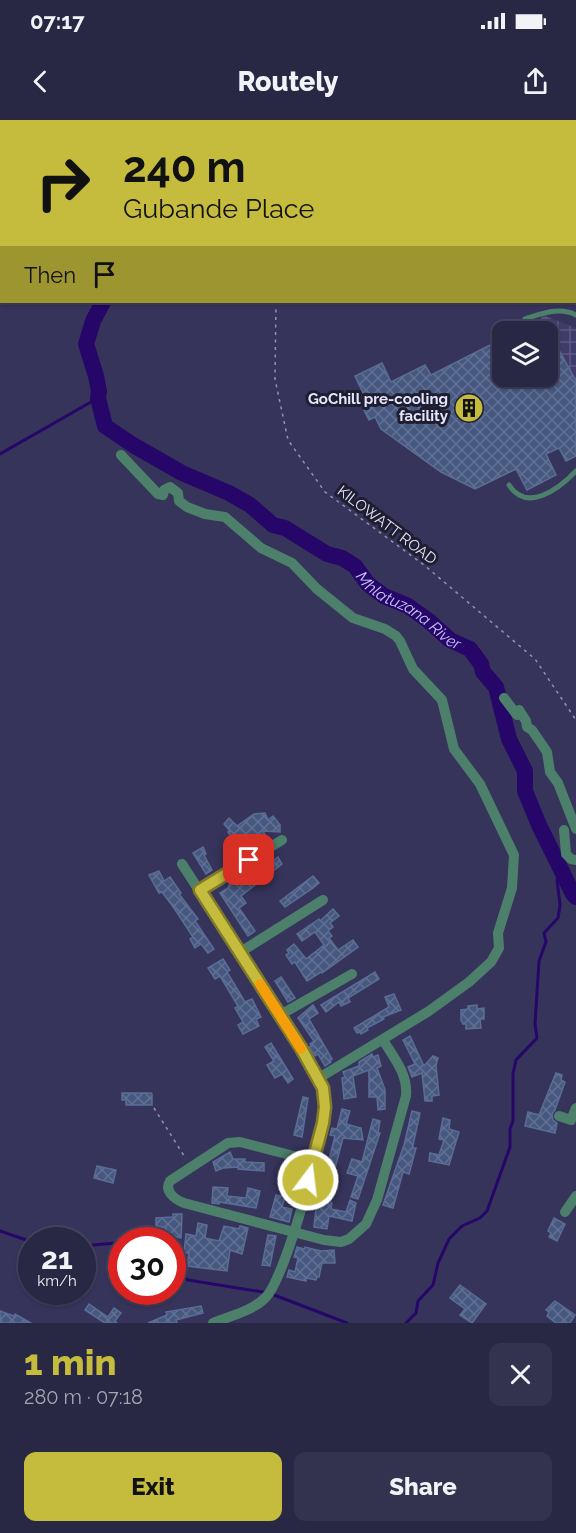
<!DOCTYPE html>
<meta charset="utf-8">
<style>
:root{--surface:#282744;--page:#34334f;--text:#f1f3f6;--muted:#a5a5b2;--line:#44445d;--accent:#c5bc3d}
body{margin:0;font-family:Raleway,sans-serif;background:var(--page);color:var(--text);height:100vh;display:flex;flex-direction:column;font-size:22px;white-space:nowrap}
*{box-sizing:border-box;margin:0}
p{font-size:20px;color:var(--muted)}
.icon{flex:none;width:33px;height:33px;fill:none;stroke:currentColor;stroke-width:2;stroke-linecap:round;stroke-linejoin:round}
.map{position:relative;height:1203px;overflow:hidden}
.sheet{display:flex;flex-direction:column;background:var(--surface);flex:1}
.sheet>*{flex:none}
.hud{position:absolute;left:0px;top:0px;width:576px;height:183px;box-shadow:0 2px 4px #0004,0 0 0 2px var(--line);background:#c5bc3d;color:#111;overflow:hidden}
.tools{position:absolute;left:492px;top:201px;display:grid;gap:12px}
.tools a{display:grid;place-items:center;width:66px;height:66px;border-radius:12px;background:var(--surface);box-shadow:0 2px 4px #0004,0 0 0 2px var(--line);font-size:30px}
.speed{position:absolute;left:18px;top:1107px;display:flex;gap:12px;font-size:30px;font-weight:700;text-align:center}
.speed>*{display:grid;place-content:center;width:78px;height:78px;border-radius:50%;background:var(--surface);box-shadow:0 2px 4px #0004,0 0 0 2px var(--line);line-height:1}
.speed small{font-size:15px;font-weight:400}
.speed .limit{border:9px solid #d22;background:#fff;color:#111}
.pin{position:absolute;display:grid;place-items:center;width:51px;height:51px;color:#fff;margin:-26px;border-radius:12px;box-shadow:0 3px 9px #0006}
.me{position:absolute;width:66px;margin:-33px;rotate:15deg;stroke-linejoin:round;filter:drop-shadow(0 0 4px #0008)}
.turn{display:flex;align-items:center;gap:21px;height:126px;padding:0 24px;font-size:27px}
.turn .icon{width:78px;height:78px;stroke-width:2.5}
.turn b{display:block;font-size:42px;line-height:51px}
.then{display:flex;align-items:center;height:57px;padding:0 24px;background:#0003;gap:12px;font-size:22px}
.round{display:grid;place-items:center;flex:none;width:63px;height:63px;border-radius:12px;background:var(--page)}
.head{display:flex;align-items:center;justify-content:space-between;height:102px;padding:0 24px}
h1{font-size:36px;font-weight:800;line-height:45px;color:var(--accent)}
.primary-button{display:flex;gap:12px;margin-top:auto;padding:12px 24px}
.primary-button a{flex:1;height:69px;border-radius:12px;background:var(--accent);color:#111;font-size:24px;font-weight:800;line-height:69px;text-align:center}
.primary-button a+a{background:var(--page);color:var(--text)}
.status{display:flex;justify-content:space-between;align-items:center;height:42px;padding:0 30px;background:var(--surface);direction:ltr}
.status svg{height:16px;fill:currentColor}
header{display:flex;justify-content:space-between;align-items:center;height:78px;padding:0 24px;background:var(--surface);font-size:27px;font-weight:800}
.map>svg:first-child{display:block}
.industrial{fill:url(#industrial-grid)}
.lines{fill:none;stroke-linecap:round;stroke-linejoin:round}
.stream{stroke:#260668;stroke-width:3}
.river{stroke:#260668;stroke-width:16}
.building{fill:url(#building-cross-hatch);stroke:#5a6d96;stroke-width:1.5}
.path{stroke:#9493b3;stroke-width:1.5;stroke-dasharray:3 4.5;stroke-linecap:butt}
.lane{stroke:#4c806a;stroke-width:5}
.street{stroke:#4c806a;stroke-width:10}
.route-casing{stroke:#807a28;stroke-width:15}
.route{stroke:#c5bc3d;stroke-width:10}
.slow{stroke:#f59e0b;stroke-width:10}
.labels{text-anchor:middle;stroke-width:6;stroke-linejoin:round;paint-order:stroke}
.poi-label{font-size:15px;font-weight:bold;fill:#e5e5fe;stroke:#1f1e30;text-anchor:end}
.street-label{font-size:15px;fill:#e5e5fe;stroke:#1f1e30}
.water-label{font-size:16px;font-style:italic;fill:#c6c5f8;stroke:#1f1e30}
</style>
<div class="status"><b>07:17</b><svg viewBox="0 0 49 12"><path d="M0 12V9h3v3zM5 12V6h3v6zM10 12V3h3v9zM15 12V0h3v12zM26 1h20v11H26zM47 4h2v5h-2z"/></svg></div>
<header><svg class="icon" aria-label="back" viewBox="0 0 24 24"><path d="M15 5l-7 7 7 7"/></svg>Routely<svg class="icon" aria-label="share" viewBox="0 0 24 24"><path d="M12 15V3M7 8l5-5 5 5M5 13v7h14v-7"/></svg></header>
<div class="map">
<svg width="576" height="1203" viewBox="0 0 576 1203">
<defs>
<pattern id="industrial-grid" width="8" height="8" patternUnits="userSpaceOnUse" patternTransform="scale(1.5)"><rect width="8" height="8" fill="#3f3c6b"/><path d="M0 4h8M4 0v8" fill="none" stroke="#5b5881"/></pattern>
<pattern id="building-cross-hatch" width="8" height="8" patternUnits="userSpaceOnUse" patternTransform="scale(1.5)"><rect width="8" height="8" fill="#465880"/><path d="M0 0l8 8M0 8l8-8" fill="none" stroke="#617093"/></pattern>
</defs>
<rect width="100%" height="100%" fill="#36345b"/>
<path class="industrial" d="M 540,194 L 576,208 L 576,265 Z"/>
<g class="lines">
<g class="stream">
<path d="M 73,0 L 74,2"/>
<path d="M 0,16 L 2,16"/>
<path d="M 0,334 L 98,278"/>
<path d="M 0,1111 L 32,1122"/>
<path d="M 82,1126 L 116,1123 L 122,1125"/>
<path d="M 172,1151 L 188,1160 L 269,1173 L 347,1203"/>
<path d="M 406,1203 L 416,1193 L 418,1181 L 433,1165 L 438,1143 L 449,1119 L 462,1106 L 480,1098 L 487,1091 L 510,1027 L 510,1009 L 513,1001 L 513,954 L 516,940 L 537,918 L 535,904 L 539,841 L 546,822 L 544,813 L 558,798 L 560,785 L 557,760 L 560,747"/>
</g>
<g class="river">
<path d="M 574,42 L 576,42"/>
<path id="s1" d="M 103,182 L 93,201 L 86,224 L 96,256 L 99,271 L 98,278 L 105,306 L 133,325 L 182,353 L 229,373 L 250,385 L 273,405 L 285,408 L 327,434 L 342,438 L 355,446 L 368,464 L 384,476 L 408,486 L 429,501 L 450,520 L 470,529 L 481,544 L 483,552 L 496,567 L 509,619 L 525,651 L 525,671 L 539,705 L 573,774 L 576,777"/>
</g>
</g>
<g class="building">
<path d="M 542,199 L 576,261 L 576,336 L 566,341 L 559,328 L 546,334 L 556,355 L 527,370 L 516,349 L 475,369 L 441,352 L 381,309 L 375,297 L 369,300 L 358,278 L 364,275 L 355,256 L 382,243 L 391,262 L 425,245 L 431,255 L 502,219 L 502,256 L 548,256 L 548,212 L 518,212 Z"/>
<path d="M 265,693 L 268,700 L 273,696 L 280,705 L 280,712 L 263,711 L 268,720 L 244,734 L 241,729 L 229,737 L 224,730 L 235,722 L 228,712 L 230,711 L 224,704 L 229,698 L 237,706 L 254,694 Z"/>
<path d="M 203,727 L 206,734 L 204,735 L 212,750 L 206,754 L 193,733 Z"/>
<path d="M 278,737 L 282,744 L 241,776 L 246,783 L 239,788 L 255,811 L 248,816 L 220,773 L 228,768 L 230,762 L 234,762 L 239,767 Z"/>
<path d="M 159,751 L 164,761 L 170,757 L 181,773 L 179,774 L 198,799 L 195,801 L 214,829 L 208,833 L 201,824 L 195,828 L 190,819 L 193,817 L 174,788 L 162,772 L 159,773 L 149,755 Z"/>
<path d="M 313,756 L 319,763 L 313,768 L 285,787 L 280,781 Z"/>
<path d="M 333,789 L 339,796 L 330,803 L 333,807 L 328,811 L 332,816 L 329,818 L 338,830 L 353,820 L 358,827 L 322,853 L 321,852 L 307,861 L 295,842 L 292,844 L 286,835 L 289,833 L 287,830 L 294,824 L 306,839 L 324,825 L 315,812 L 302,821 L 297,814 L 319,799 L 320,801 Z"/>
<path d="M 223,839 L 230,850 L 227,852 L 245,882 L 252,879 L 261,897 L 256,899 L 259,906 L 243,914 L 238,905 L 243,902 L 235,888 L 238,886 L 220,856 L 215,859 L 208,848 Z"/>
<path d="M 375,852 L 379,859 L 348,878 L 350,882 L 341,886 L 339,882 L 326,892 L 321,885 Z"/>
<path d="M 281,857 L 295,878 L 288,882 L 275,861 Z"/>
<path d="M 394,874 L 401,890 L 383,897 L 384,899 L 367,908 L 368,910 L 361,914 L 360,912 L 357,913 L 354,908 L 389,887 L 385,877 Z"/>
<path d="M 313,885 L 318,893 L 309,899 L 332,939 L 330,939 L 331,942 L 325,946 L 318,934 L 315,936 L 309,927 L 312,926 L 310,924 L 314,921 L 298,898 Z"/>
<path d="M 477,885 L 477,889 L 484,888 L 484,899 L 480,899 L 481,908 L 466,909 L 466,904 L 463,904 L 461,900 L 461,890 L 468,889 L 468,886 Z"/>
<path d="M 410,916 L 424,946 L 433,936 L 438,938 L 436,945 L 439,975 L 432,976 L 432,981 L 425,981 L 422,953 L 412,957 L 408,947 L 415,944 L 403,920 Z"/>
<path d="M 271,923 L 293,959 L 288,963 L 282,954 L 275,958 L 267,945 L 274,941 L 265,927 Z"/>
<path d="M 372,934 L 373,937 L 378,935 L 381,946 L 377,948 L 385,970 L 385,989 L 378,990 L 377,977 L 369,977 L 369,950 L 353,956 L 356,977 L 344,979 L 342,958 L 345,957 L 343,952 L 359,946 L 359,942 Z"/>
<path d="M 556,953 L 562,955 L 561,960 L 565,962 L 555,990 L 552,994 L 553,1000 L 557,1003 L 555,1013 L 525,1006 L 528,992 L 539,995 Z"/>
<path d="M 122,973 L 151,973 L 152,974 L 152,985 L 126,985 L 126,980 L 122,980 Z"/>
<path d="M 303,977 L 308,978 L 302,1017 L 294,1015 Z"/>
<path d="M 342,989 L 350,991 L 346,1004 L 361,1008 L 363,1020 L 343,1018 L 329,1071 L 333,1072 L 330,1082 L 332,1083 L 331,1089 L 346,1092 L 350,1080 L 356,1083 L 352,1101 L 329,1096 L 327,1109 L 314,1107 L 316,1088 L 310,1087 L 312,1078 L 317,1079 L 320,1062 L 323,1063 L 335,1016 L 330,1015 L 332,1008 L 337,1009 Z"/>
<path d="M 412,991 L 420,993 L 413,1025 L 413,1028 L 416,1028 L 409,1054 L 403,1052 L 393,1088 L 383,1085 L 404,1025 Z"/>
<path d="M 443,998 L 450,1000 L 449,1009 L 459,1012 L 449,1045 L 429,1041 L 430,1033 L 439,1035 L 444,1020 L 439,1019 Z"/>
<path d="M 373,999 L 380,1001 L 378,1013 L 380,1013 L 358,1079 L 351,1077 L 358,1056 L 347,1053 L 352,1039 L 362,1042 Z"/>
<path d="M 230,1032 L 233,1039 L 245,1039 L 245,1042 L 264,1043 L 264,1051 L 238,1049 L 238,1047 L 223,1048 L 216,1051 L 213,1042 Z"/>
<path d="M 97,1046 L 116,1050 L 113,1063 L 94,1058 Z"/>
<path d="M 213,1067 L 228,1068 L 227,1076 L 246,1078 L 248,1068 L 260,1071 L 256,1088 L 219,1082 L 219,1084 L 212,1083 Z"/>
<path d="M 276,1075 L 285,1077 L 282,1087 L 292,1089 L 289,1102 L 270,1097 Z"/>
<path d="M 173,1094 L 182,1094 L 181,1118 L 165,1114 L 166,1108 L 156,1106 L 156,1098 L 173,1097 Z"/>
<path d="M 554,1098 L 565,1104 L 557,1121 L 549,1117 L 551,1113 L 548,1111 Z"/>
<path d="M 198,1103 L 207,1105 L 205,1118 L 219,1121 L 224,1106 L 239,1109 L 240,1106 L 248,1108 L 242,1134 L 230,1130 L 227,1151 L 187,1146 L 189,1133 L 184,1133 L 186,1114 L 196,1116 Z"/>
<path d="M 268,1115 L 276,1116 L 270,1146 L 262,1145 Z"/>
<path d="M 297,1127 L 304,1129 L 305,1127 L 321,1131 L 334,1130 L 335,1143 L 322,1143 L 319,1157 L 317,1157 L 316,1160 L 306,1158 L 306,1161 L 287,1157 L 289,1150 L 295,1152 L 298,1138 L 294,1137 Z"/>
<path d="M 460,1165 L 486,1184 L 472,1203 L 460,1195 L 465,1189 L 450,1178 Z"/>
<path d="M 555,1181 L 575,1195 L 570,1203 L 556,1203 L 547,1196 L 549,1192 L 546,1190 Z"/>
<path d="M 89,1184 L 108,1197 L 114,1188 L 121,1193 L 115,1201 L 117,1203 L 105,1203 L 85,1190 Z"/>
<path d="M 201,1186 L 203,1193 L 176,1200 L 177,1203 L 148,1203 L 167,1195 L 166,1192 Z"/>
<path d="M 0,1191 L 14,1196 L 15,1194 L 31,1203 L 0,1203 Z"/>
</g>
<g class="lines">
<g class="path">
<path d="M 276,182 L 275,259 L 288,320 L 325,372 L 424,445 L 535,539 L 576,600"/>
<path d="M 154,988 L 186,1039"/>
</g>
<g class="lane">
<path d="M 525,199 C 541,194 560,186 576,195"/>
<path d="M 509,365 C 527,393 559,369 576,351"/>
</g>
<g class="street">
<path d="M 121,335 L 158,374 L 163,375 L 164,370 L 170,367 L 178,373 L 179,381 L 187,387 L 205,394 L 225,397 L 261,428 L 292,443 L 317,469 L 353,498 L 385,509 L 396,516 L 400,521 L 413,549 L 442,580 L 454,629 L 480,664 L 514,735 L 512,768 L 498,813 L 499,828 L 491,842 L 469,862 L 429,891 L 319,958"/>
<path d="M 504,578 L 517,595 L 519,590 L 526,601 L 527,607 L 532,610 L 547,632 L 550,652 L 558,663 L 576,709"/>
<path d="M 564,710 L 566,734 L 571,739 L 576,740"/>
<path d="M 182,744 L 301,928 C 310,943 323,959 325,977 C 327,1006 286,1157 266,1177 C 253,1191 230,1196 213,1203"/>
<path d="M 200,770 L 282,720"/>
<path d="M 239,833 L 323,780"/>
<path d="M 280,895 L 352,854"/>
<path d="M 559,996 L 571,1000 L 576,988"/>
<path d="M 313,1041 L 240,1022 L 228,1023 L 170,1061 C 164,1071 174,1079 184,1083 L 324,1120 L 341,1122 L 349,1119 L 366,1104 L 377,1080 L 406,976 C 408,954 394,938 383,920"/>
<path d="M 565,1092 L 576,1076"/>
</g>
</g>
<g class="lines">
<g class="route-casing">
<path id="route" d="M 249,740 L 200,770 L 301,928 L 323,968 L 325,987 L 323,1003 L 308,1060"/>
</g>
<use href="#route" class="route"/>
<path class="slow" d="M 260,864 L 301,929"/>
</g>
<defs>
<g id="building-disc" transform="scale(1.5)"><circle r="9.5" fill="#c5bc3d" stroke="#1f1e30"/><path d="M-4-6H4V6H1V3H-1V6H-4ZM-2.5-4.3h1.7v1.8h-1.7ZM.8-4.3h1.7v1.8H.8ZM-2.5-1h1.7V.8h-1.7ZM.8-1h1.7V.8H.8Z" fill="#111"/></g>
</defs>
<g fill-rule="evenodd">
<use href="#building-disc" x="469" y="288"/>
</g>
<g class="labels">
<g class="poi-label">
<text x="448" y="284">GoChill pre-cooling<tspan x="448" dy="17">facility</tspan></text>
</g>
<g class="street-label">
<text transform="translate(387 405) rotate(37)" y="5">KILOWATT ROAD</text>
</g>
<g class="water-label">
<text dy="6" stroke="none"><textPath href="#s1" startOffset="490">Mhlatuzana River</textPath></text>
</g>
</g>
</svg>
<div class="tools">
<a><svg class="icon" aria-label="layers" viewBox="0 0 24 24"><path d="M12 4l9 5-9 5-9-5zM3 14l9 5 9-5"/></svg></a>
</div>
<div class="speed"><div>21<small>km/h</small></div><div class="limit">30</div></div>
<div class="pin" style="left:249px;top:740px;background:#d93025"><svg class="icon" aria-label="arrive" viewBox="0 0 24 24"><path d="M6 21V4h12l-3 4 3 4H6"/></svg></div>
<svg class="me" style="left:308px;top:1060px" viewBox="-20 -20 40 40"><circle r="17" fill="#c5bc3d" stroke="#fff" stroke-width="3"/><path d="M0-11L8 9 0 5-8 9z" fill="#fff"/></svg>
<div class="hud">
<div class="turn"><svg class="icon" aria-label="right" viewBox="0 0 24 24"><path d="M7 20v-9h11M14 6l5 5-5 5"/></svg><div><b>240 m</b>Gubande Place</div></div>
<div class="then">Then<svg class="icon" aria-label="arrive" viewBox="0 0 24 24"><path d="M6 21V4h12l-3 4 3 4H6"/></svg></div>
</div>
</div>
<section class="sheet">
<div class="head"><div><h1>1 min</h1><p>280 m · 07:18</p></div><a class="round"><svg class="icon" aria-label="close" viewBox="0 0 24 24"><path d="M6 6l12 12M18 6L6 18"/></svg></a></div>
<div class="primary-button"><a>Exit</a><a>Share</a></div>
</section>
